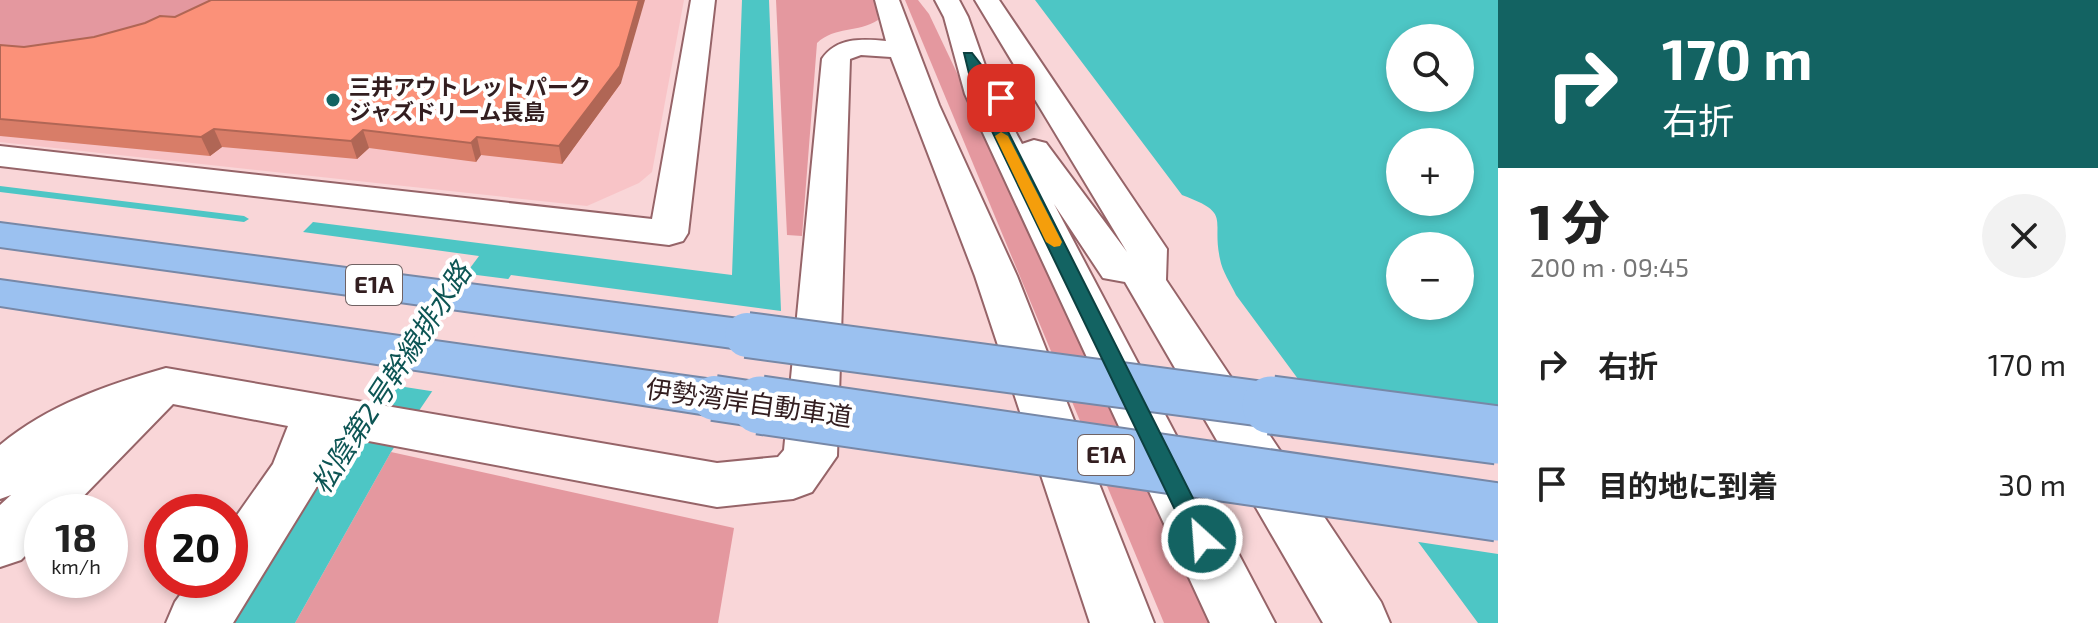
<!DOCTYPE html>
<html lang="ja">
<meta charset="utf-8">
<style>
:root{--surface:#fff;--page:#f2f2f2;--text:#222;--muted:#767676}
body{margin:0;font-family:"Exo 2","Noto Sans JP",sans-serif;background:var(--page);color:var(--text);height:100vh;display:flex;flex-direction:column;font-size:30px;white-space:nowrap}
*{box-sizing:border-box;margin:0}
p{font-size:26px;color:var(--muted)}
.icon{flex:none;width:44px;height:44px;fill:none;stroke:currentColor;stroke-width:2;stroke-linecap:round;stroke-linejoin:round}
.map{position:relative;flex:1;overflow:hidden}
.sheet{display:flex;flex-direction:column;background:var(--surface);width:600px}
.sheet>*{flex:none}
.top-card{background:#136362;color:#fff;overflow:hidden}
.tools{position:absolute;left:1386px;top:24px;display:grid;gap:16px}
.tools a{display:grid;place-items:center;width:88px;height:88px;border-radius:50%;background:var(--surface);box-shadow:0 4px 12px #0003;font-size:40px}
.speed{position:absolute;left:24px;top:494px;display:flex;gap:16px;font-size:40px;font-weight:700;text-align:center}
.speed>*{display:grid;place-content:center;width:104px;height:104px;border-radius:50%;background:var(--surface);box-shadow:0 4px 12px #0003;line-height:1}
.speed small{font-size:20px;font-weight:400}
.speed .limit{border:12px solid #d22;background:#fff;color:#111}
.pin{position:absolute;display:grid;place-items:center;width:68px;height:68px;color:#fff;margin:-34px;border-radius:16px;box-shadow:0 4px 12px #0006}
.me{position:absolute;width:88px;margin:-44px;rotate:334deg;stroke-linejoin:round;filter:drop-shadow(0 0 6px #0008)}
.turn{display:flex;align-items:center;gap:28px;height:168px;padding:0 32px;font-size:36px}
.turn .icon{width:104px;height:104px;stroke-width:2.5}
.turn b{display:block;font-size:56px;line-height:68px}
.round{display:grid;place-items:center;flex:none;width:84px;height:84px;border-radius:42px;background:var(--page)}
.summary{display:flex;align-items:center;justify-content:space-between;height:136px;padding:0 32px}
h1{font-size:48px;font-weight:800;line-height:60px}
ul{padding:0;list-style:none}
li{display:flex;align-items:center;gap:24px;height:120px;padding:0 32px}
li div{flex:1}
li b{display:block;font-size:30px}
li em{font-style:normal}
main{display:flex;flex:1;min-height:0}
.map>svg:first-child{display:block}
.built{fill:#f8c4c7}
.green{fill:#e4989f}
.water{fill:#4dc6c5;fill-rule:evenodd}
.pier{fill:#f9d6d8}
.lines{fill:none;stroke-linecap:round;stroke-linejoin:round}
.stream{fill:#4dc6c5;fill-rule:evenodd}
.minor-casing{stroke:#966468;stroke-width:4}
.highway-casing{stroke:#7788a7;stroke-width:4}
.minor{fill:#fff;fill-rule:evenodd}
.highway{fill:#9bc1f0;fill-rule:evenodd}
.highway-bridge-far1-casing{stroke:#7788a7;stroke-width:48;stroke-linecap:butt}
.highway-bridge-casing{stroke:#7788a7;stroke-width:61;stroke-linecap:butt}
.highway-bridge-far1{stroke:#9bc1f0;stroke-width:44}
.highway-bridge{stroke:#9bc1f0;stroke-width:57}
.wall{fill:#d87d68}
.shaded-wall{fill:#b06655}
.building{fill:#fb9179;stroke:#b06655;stroke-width:2}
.route{fill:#136362;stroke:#0c4040;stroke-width:2}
.slow{fill:#f59e0b}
.poi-dot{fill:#136362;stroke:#fff;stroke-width:3}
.labels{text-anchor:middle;stroke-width:8;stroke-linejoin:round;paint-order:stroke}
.far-poi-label{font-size:22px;font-weight:bold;fill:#331e20;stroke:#fff;text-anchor:start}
.shield{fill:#fff;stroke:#706263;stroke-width:2}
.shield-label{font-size:24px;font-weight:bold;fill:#331e20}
.street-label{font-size:26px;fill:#331e20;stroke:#fff}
.water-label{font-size:28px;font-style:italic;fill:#0d5554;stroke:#fff}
</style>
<main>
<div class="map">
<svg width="1498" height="623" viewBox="0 0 1498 623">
<rect width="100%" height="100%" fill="#f9d6d8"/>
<path class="built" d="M 227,0 L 684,0 L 652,172 L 639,183 L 587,206 L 0,142 L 0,58 Z"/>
<g class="green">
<path d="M 0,0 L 227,0 L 195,16 L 0,58 Z"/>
<path d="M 776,0 L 876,0 L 878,20 C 858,33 835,26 817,43 L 802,236 L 787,235 Z"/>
<path d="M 905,0 L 918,0 L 929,14 L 1218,623 L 1164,623 Z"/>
<path d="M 391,452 L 734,528 L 718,623 L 295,623 Z"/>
</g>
<g class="water">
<path d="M 742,0 L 769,0 L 781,311 L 511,275 L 391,452 L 295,623 L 220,623 L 309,484 L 479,256 L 303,232 L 313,222 L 732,275 Z"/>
<path d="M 1035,0 L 1498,0 L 1498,623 L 1478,623 L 1236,295 C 1231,284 1222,271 1220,259 C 1211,218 1233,214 1182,195 ZM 1400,38 L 1460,38 L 1460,98 L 1400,98 ZM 1400,142 L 1460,142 L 1460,202 L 1400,202 ZM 1400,246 L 1460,246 L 1460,306 L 1400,306 Z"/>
</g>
<g class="pier">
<path d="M 461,273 L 784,314 L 513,280 L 437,392 L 379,383 Z"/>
<path d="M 1292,378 L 1498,405 L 1498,554 L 1412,541 Z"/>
</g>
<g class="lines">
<path class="stream" d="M 0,186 L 244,216 L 249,219 L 244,222 L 0,192 Z"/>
<g class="minor-casing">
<g id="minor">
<path d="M 691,0 L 715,0 L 688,233 L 683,241 L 669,245 L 0,166 L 0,146 L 652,219 Z"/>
<path d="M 875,0 L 899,0 L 939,105 L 1017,276 L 1154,623 L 1090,623 L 975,276 L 891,57 L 861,55 L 850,59 L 837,456 L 812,492 L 793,499 L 717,507 L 337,435 L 316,488 L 233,623 L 166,623 L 175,602 L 191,580 L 230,580 L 230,525 L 273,464 L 288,426 L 173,404 L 68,512 L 42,512 L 42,539 L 21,560 L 0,567 L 0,505 L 11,495 L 0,499 L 0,445 C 48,405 107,385 166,368 L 717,463 L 778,457 L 784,450 L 822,59 C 837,37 862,39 886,41 Z"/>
<path d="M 935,0 L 959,0 L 968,17 L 995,94 L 1022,144 L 1034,140 L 1046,143 L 1127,252 L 975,0 L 999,0 L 1167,249 L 1166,280 L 1381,602 L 1390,623 L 1323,623 L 1125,282 L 1103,278 L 1054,204 L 1275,623 L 1210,623 L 965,94 L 944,17 Z"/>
</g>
</g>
<g class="highway-casing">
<g id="highway">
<path d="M 0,223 L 747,320 L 763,324 L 770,335 L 763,346 L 747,350 L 0,247 Z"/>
<path d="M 0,280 L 714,380 L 732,385 L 739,398 L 732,411 L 714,416 L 0,306 Z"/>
</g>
</g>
<use href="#minor" class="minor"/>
<use href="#highway" class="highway"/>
<g class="highway-bridge-far1-casing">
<g id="highway-bridge-far1">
<path d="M 747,335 L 1286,407"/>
<path d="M 714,398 L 774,407"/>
</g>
</g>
<g class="highway-bridge-casing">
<g id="highway-bridge">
<path d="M 760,405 L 1498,512"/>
<path d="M 1271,405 L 1498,435"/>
</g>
</g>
<use href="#highway-bridge-far1" class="highway-bridge-far1"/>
<use href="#highway-bridge" class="highway-bridge"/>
</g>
<path class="wall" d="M 0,45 L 621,83 L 562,164 L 481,155 L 476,162 L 369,148 L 357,159 L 222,147 L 210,156 L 0,136 Z"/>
<g class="shaded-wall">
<path d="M 639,0 L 645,0 L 621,83 L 562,164 L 559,146 Z"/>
<path d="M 214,129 L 222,147 L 210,156 L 201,137 Z"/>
<path d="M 363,130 L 369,148 L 357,159 L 351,141 Z"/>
<path d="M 477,137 L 481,155 L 476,162 L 471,143 Z"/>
</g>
<path class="building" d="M 211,0 L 639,0 L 620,66 L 559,146 L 477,137 L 471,143 L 363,130 L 351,141 L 214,129 L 201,137 L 0,119 L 0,45 L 24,47 L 94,37 L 145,23 L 160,16 L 175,17 Z"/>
<path class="route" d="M 964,53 L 972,53 L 1007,98 L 997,101 L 983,82 L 1210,532 L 1214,539 L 1210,547 L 1202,550 L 1193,547 L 974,94 Z"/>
<path class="slow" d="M 1001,132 L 1008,136 L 1062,242 L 1060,246 L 1054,247 L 1046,242 L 995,136 Z"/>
<circle class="poi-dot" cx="333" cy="100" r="8"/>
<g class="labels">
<g class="far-poi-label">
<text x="349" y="95">三井アウトレットパーク<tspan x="349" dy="25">ジャズドリーム長島</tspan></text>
</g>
<g class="shield">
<rect x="346" y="265" width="56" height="40" rx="6"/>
<rect x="1078" y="435" width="56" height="40" rx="6"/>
</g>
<g class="shield-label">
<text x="374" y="293">E1A</text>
<text x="1106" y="463">E1A</text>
</g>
<g class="street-label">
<text transform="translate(749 403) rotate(8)" y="9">伊勢湾岸自動車道</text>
</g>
<g class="water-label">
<text transform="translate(391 378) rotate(-57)" y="10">松陰第2号幹線排水路</text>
</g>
</g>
</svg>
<div class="tools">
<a><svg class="icon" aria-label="search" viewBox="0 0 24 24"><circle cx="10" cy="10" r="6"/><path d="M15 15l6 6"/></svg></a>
<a>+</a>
<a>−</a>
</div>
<div class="speed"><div>18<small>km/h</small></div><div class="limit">20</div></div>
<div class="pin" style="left:1001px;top:98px;background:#d93025"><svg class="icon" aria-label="arrive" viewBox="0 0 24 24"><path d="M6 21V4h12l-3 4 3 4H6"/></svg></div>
<svg class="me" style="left:1202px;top:539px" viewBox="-20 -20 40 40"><circle r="17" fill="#136362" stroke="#fff" stroke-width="3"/><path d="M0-11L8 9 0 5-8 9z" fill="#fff"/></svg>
</div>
<section class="sheet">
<div class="top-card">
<div class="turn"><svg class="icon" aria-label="right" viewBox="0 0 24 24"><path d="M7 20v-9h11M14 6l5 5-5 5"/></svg><div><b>170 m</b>右折</div></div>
</div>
<div class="summary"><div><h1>1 分</h1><p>200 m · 09:45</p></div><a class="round"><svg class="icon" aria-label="close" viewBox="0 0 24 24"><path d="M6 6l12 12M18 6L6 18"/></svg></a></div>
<ul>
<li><svg class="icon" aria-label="right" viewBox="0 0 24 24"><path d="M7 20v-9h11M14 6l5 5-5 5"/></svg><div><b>右折</b></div><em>170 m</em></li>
<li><svg class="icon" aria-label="arrive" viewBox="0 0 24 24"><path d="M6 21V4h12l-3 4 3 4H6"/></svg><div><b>目的地に到着</b></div><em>30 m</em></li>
</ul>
</section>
</main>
